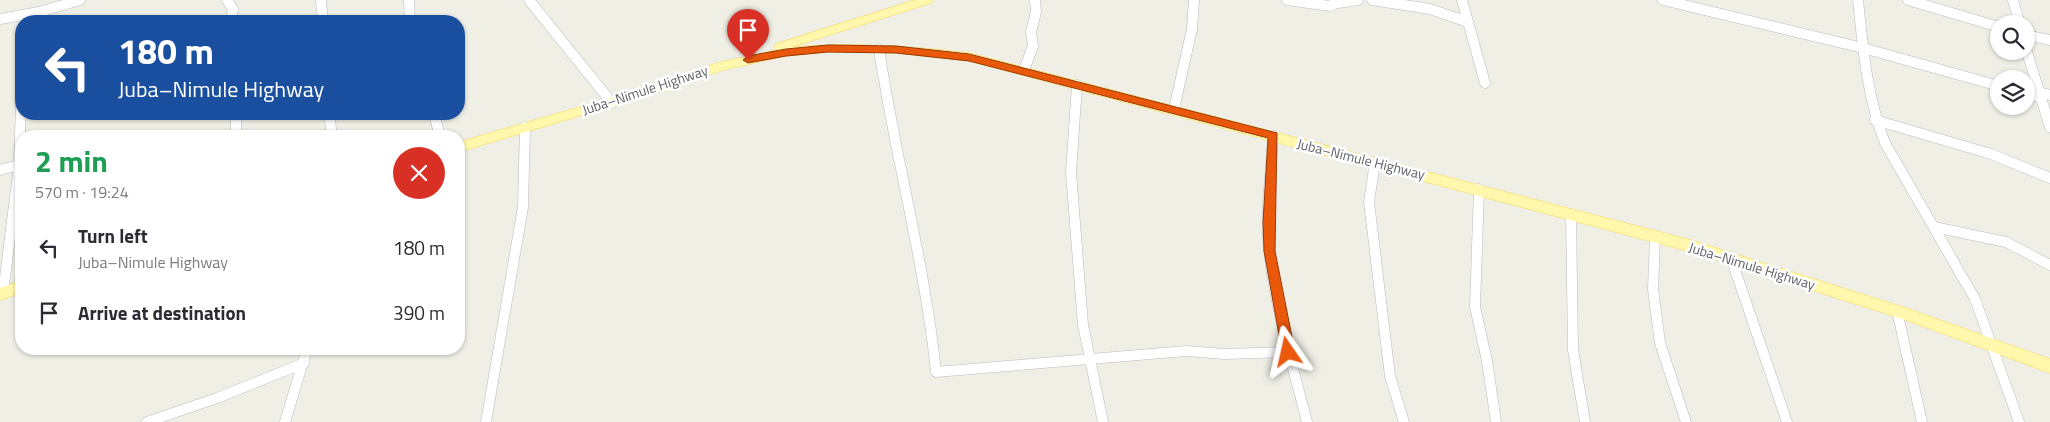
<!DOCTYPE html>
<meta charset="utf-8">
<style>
:root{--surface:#fff;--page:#f2f2f3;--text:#2b2b33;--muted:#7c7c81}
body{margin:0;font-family:"Titillium Web",sans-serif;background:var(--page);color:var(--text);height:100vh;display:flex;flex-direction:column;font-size:19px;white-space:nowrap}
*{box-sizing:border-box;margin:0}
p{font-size:16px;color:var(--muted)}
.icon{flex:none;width:28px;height:28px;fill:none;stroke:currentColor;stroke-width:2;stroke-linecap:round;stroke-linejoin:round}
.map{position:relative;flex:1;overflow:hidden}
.panel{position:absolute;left:15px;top:130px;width:450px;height:225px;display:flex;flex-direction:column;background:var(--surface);border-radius:20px;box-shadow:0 1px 4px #0004}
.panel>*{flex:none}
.banner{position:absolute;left:15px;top:15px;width:450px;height:105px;border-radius:20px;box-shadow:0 1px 4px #0004;background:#1a4fa0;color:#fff;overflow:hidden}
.fabs{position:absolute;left:1990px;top:15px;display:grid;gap:10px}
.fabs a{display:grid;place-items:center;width:45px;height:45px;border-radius:50%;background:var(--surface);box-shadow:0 1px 4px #0004;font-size:25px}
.pin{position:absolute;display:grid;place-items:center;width:42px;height:42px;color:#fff;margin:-51px -21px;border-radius:50% 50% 50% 0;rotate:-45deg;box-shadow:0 0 5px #0007}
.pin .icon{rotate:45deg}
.me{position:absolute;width:55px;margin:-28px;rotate:349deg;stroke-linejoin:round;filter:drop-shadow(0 0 4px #0008)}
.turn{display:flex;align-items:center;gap:18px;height:105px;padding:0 20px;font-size:22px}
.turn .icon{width:65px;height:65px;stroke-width:2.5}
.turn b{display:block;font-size:35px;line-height:42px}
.round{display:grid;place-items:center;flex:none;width:52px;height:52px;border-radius:26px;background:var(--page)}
.summary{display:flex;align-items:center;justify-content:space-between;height:85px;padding:0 20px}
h1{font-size:30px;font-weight:700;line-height:38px;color:#1e9e55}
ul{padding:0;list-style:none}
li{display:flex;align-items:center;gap:15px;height:65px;padding:0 20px}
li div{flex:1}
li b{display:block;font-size:19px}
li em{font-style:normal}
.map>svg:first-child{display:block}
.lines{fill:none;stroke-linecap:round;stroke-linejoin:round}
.minor-casing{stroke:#b8bbc0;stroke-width:11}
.major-casing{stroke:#f6d659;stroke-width:1}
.minor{stroke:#fff;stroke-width:10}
.major{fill:#fff8ac;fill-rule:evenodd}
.route{fill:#ea580c;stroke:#983908}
.labels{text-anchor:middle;stroke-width:5;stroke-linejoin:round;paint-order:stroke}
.street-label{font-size:14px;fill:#5d6167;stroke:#fff}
</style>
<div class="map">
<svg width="2050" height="422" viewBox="0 0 2050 422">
<rect width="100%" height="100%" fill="#f0efe6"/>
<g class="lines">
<g class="minor-casing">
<g id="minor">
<path d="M 227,0 L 233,9 L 231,21"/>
<path d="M 321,0 L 323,21"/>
<path d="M 409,0 L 410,21"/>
<path d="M 529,0 L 612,103"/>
<path d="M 1287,0 L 1330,6 L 1341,0"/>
<path d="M 1372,0 L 1430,9 L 1468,22"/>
<path d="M 1462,0 L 1485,83"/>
<path d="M 1663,0 L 1863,48 L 1999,86"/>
<path d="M 1858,0 C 1863,49 1867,97 1885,143 L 1975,299 L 2019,422"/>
<path d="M 1908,0 L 1999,27"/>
<path d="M 2013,0 L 2020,24"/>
<path d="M 1338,3 L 1358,0"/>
<path d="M 0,19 L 39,12 L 80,0"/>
<path d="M 2026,35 L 2050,40"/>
<path d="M 879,49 C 895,157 925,263 936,372 L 1186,351 L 1225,354 L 1288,352"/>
<path d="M 2026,49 L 2050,127"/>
<path d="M 1024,70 L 1033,46 L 1031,32 L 1036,12 L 1035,0"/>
<path d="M 1077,85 L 1071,172 L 1083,325 L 1103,422"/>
<path d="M 2037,92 L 2050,95"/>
<path d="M 2026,93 L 2039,97"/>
<path d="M 1174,109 L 1192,29 L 1194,0"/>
<path d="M 236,114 L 236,136"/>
<path d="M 329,114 L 332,136"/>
<path d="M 434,114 L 440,136"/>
<path d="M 1875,120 L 1991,154 L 2050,178"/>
<path d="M 1273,136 C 1271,174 1265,213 1269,250 C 1275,309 1293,366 1307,422"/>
<path d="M 1375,162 L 1369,202 L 1390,376 L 1404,422"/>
<path d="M 0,170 L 19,165"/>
<path d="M 1479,189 L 1475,307 L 1487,361 L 1496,422"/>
<path d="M 1571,214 L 1573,350 L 1585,422"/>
<path d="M 1934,227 L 2006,242 L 2050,265"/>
<path d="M 1655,237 L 1653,289 L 1660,343 L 1686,422"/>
<path d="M 1732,261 L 1787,422"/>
<path d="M 3,293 L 19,165 L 21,105"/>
<path d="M 1897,311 L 1922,422"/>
<path d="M 147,422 L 217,398 L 304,363"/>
<path d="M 285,422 L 307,349"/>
<path d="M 486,422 L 523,207 L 525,127"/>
</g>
</g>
<g class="major-casing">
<g id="major">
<path d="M 915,0 L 933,0 L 931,3 L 792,47 C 852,42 910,46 969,53 L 1691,240 L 1906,308 L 2050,359 L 2050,373 L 1903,319 L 1691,252 L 969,61 L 896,53 L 828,52 L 786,56 L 723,70 L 670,89 L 459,152 L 459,142 L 662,83 L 717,63 L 776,50 L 774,47 L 776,44 Z"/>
<path d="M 21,281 L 21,293 L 0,300 L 0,288 Z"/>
</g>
</g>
<use href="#minor" class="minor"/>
<use href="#major" class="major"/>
</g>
<path class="route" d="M 828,45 L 896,46 L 969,54 L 1277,133 L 1275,251 L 1295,352 L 1293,356 L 1284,356 L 1282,352 L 1264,251 L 1263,222 L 1268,138 L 969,61 L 896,53 L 828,52 L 786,56 L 748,63 L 743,60 L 748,56 L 786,49 Z"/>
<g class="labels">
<g class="street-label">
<text transform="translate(645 90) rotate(-18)" y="5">Juba–Nimule Highway</text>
<text transform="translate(1361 159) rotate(14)" y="5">Juba–Nimule Highway</text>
<text transform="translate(1752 266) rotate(17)" y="5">Juba–Nimule Highway</text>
</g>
</g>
</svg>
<div class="fabs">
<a><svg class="icon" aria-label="search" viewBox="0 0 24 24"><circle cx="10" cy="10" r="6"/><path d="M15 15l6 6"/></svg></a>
<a><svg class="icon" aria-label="layers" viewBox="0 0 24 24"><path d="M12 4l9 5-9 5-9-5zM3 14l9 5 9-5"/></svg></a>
</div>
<div class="pin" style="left:748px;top:60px;background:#d93025"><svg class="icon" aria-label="arrive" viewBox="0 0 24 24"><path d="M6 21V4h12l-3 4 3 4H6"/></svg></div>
<svg class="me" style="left:1288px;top:352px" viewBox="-20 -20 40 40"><path d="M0-17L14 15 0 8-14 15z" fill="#ea580c" stroke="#fff" stroke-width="4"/></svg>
<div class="banner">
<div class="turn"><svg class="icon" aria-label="left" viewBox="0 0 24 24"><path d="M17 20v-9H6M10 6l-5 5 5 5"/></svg><div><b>180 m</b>Juba–Nimule Highway</div></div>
</div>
<section class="panel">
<div class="summary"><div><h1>2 min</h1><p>570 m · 19:24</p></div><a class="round" style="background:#d93025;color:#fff"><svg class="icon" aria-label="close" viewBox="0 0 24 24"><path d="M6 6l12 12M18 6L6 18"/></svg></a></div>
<ul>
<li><svg class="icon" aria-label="left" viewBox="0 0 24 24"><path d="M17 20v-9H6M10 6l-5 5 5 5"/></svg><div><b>Turn left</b><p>Juba–Nimule Highway</p></div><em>180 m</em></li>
<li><svg class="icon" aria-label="arrive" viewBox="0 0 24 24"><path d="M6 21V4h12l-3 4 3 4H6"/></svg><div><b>Arrive at destination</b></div><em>390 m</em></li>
</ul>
</section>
</div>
